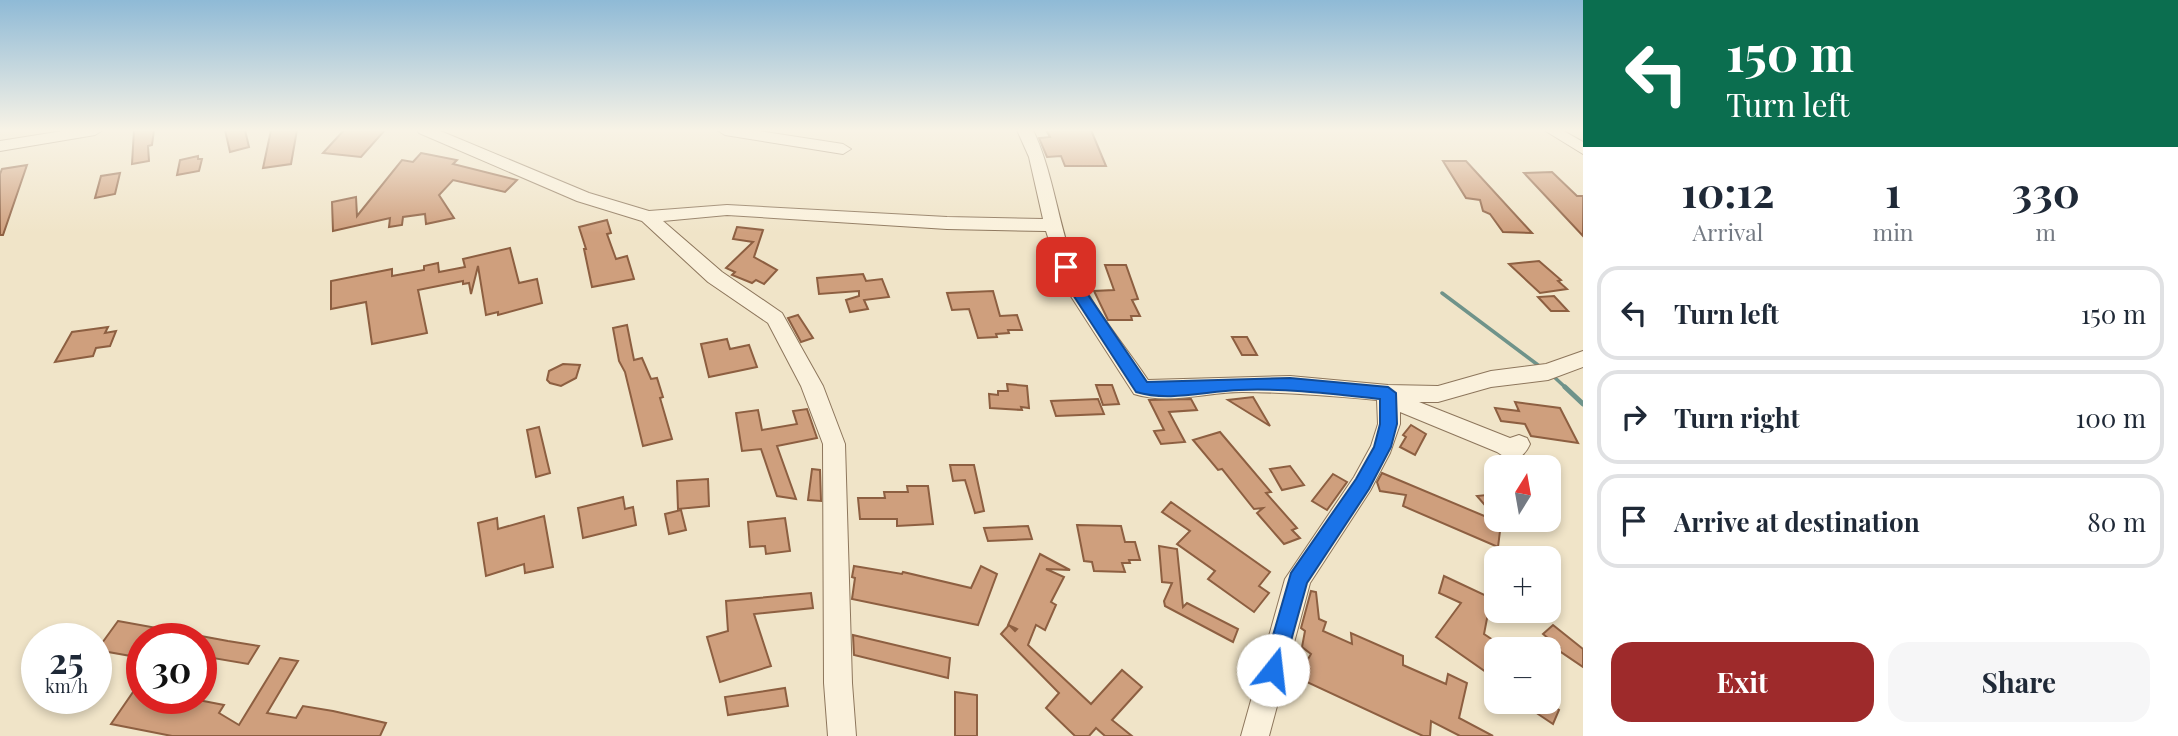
<!DOCTYPE html>
<meta charset="utf-8">
<style>
:root{--surface:#fff;--page:#f6f6f7;--text:#1f2937;--muted:#747a83;--line:#e0e1e3;--accent:#9e2a2b}
body{margin:0;font-family:"Playfair Display",serif;background:var(--page);color:var(--text);height:100vh;display:flex;flex-direction:column;font-size:26px;white-space:nowrap}
*{box-sizing:border-box;margin:0}
p{font-size:23px;color:var(--muted)}
.icon{flex:none;width:38px;height:38px;fill:none;stroke:currentColor;stroke-width:2;stroke-linecap:round;stroke-linejoin:round}
.map{position:relative;flex:1;overflow:hidden}
.panel{display:flex;flex-direction:column;background:var(--surface);width:595px}
.panel>*{flex:none}
.banner{background:#0b6e4f;color:#fff;overflow:hidden}
.needle{width:46px;rotate:11deg}
.buttons{position:absolute;left:1484px;top:455px;display:grid;gap:14px}
.buttons a{display:grid;place-items:center;width:77px;height:77px;border-radius:14px;background:var(--surface);box-shadow:0 4px 10px #0003;font-size:35px}
.speed{position:absolute;left:21px;top:623px;display:flex;gap:14px;font-size:35px;font-weight:700;text-align:center}
.speed>*{display:grid;place-content:center;width:91px;height:91px;border-radius:50%;background:var(--surface);box-shadow:0 4px 10px #0003;line-height:1}
.speed small{font-size:18px;font-weight:400}
.speed .limit{border:10px solid #d22;background:#fff;color:#111}
.pin{position:absolute;display:grid;place-items:center;width:60px;height:60px;color:#fff;margin:-30px;border-radius:14px;box-shadow:0 4px 10px #0006}
.me{position:absolute;width:77px;margin:-38px;rotate:16deg;stroke-linejoin:round;filter:drop-shadow(0 0 5px #0008)}
.turn{display:flex;align-items:center;gap:24px;height:147px;padding:0 28px;font-size:32px}
.turn .icon{width:91px;height:91px;stroke-width:2.5}
.turn b{display:block;font-size:49px;line-height:60px}
.eta{display:flex;justify-content:space-evenly;align-items:center;height:119px;text-align:center}
.eta b{font-size:42px;font-weight:700;line-height:49px}
.primary-button{display:flex;gap:14px;margin-top:auto;padding:14px 28px}
.primary-button a{flex:1;height:80px;border-radius:21px;background:var(--accent);color:#fff;font-size:28px;font-weight:700;line-height:80px;text-align:center}
.primary-button a+a{background:var(--page);color:var(--text)}
ul{padding:0;list-style:none}
li{display:flex;align-items:center;gap:21px;height:94px;margin:0 14px 10px;padding:0 14px;border:4px solid var(--line);border-radius:21px}
li div{flex:1}
li b{display:block;font-size:26px}
li em{font-style:normal}
main{display:flex;flex:1;min-height:0}
.map>svg:first-child{display:block}
.lines{fill:none;stroke-linecap:round;stroke-linejoin:round}
.stream-far1{stroke:#6f938a;stroke-width:3.5}
.stream{stroke:#6f938a;stroke-width:5}
.building{fill:#cf9f7d;stroke:#8d5f41;stroke-width:2}
.minor-casing{stroke:#8d765c;stroke-width:2}
.minor{fill:#faf1dc;fill-rule:evenodd}
.route{fill:#1a73e8;stroke:#114b97;stroke-width:2}
</style>
<main>
<div class="map">
<svg width="1583" height="736" viewBox="0 0 1583 736">
<rect width="100%" height="100%" fill="#f0e4c8"/>
<g class="lines">
<g class="stream-far1">
<path d="M 1442,293 L 1542,368"/>
<path d="M 1552,375 L 1566,388"/>
</g>
<path class="stream" d="M 1565,387 L 1583,404"/>
</g>
<g class="building">
<path d="M 134,130 L 154,130 L 152,145 L 148,146 L 149,161 L 132,164 Z"/>
<path d="M 225,130 L 245,130 L 249,147 L 230,152 Z"/>
<path d="M 271,130 L 297,130 L 291,164 L 263,168 Z"/>
<path d="M 344,130 L 385,130 L 361,157 L 323,153 Z"/>
<path d="M 1046,130 L 1091,130 L 1106,166 L 1065,166 L 1061,156 L 1047,157 L 1039,138 L 1050,137 Z"/>
<path d="M 421,153 L 457,160 L 453,164 L 517,180 L 505,192 L 453,180 L 439,195 L 454,218 L 426,224 L 425,214 L 403,217 L 402,225 L 389,227 L 390,218 L 333,231 L 332,202 L 356,197 L 357,216 L 402,160 L 413,162 Z"/>
<path d="M 198,156 L 198,159 L 202,159 L 199,171 L 177,175 L 180,160 Z"/>
<path d="M 1443,161 L 1466,161 L 1532,233 L 1503,232 L 1490,214 L 1483,211 L 1480,200 L 1466,198 Z"/>
<path d="M 27,165 L 3,235 L 0,235 L 0,174 L 2,169 Z"/>
<path d="M 1552,172 L 1577,196 L 1583,196 L 1583,236 L 1524,173 Z"/>
<path d="M 120,173 L 115,194 L 95,198 L 101,176 Z"/>
<path d="M 607,220 L 611,233 L 607,234 L 616,259 L 627,256 L 634,279 L 592,287 L 584,249 L 586,249 L 579,227 Z"/>
<path d="M 737,227 L 763,230 L 754,257 L 777,270 L 764,284 L 756,280 L 752,283 L 732,275 L 735,272 L 726,268 L 753,242 L 733,239 Z"/>
<path d="M 510,248 L 519,283 L 537,279 L 542,303 L 498,315 L 498,312 L 486,315 L 478,266 L 471,294 L 469,283 L 463,284 L 463,281 L 418,290 L 427,333 L 372,344 L 366,302 L 331,309 L 331,281 L 392,269 L 392,276 L 424,270 L 424,266 L 438,263 L 439,272 L 465,267 L 463,259 Z"/>
<path d="M 1539,261 L 1561,280 L 1558,281 L 1567,289 L 1540,293 L 1509,264 Z"/>
<path d="M 1105,265 L 1126,265 L 1138,299 L 1132,300 L 1140,316 L 1131,316 L 1132,320 L 1108,320 L 1094,291 L 1114,290 Z"/>
<path d="M 863,274 L 866,281 L 882,279 L 889,297 L 864,300 L 868,309 L 850,312 L 846,300 L 859,296 L 859,291 L 819,294 L 817,278 Z"/>
<path d="M 993,291 L 1000,316 L 1017,315 L 1022,330 L 1008,330 L 1009,333 L 996,334 L 997,337 L 978,338 L 969,309 L 952,310 L 947,293 Z"/>
<path d="M 1554,296 L 1568,311 L 1551,311 L 1538,297 Z"/>
<path d="M 798,315 L 813,338 L 801,342 L 788,318 Z"/>
<path d="M 627,325 L 634,360 L 642,358 L 651,379 L 657,378 L 663,397 L 660,398 L 672,439 L 643,446 L 625,372 L 619,361 L 613,328 Z"/>
<path d="M 108,327 L 105,333 L 116,331 L 110,346 L 96,348 L 93,356 L 55,362 L 72,332 Z"/>
<path d="M 1232,337 L 1247,337 L 1257,355 L 1242,355 Z"/>
<path d="M 727,339 L 730,349 L 749,345 L 757,367 L 709,377 L 701,344 Z"/>
<path d="M 563,364 L 580,365 L 576,378 L 561,386 L 550,383 L 547,380 L 549,371 Z"/>
<path d="M 1007,384 L 1027,386 L 1029,408 L 1021,407 L 1022,410 L 990,408 L 989,394 L 998,395 L 998,391 L 1008,391 Z"/>
<path d="M 1096,385 L 1112,385 L 1119,404 L 1103,405 Z"/>
<path d="M 1253,397 L 1270,426 L 1228,400 Z"/>
<path d="M 1098,399 L 1104,414 L 1056,416 L 1051,401 Z"/>
<path d="M 1191,399 L 1197,410 L 1169,412 L 1185,442 L 1161,444 L 1154,431 L 1164,430 L 1149,400 Z"/>
<path d="M 1515,402 L 1560,408 L 1578,443 L 1531,436 L 1525,424 L 1501,421 L 1495,408 L 1519,411 Z"/>
<path d="M 807,409 L 817,438 L 777,446 L 796,499 L 777,496 L 761,449 L 742,451 L 736,413 L 758,410 L 762,430 L 797,424 L 793,411 Z"/>
<path d="M 1411,425 L 1426,434 L 1415,455 L 1400,447 L 1406,437 L 1403,435 Z"/>
<path d="M 539,427 L 550,473 L 536,477 L 527,430 Z"/>
<path d="M 1220,432 L 1271,492 L 1266,493 L 1297,528 L 1292,530 L 1300,538 L 1284,544 L 1257,513 L 1263,508 L 1254,509 L 1222,469 L 1218,470 L 1193,440 Z"/>
<path d="M 950,465 L 974,465 L 984,511 L 975,513 L 965,480 L 953,481 Z"/>
<path d="M 1290,466 L 1304,485 L 1282,490 L 1270,469 Z"/>
<path d="M 812,469 L 820,470 L 821,501 L 808,500 Z"/>
<path d="M 1382,473 L 1501,523 L 1498,547 L 1403,506 L 1406,495 L 1380,491 L 1377,482 Z"/>
<path d="M 1333,474 L 1347,482 L 1327,510 L 1312,501 Z"/>
<path d="M 708,479 L 709,506 L 678,509 L 677,481 Z"/>
<path d="M 907,486 L 928,486 L 933,524 L 897,526 L 897,519 L 860,519 L 858,498 L 885,498 L 884,492 L 908,492 Z"/>
<path d="M 1496,494 L 1496,518 L 1477,496 Z"/>
<path d="M 623,497 L 625,509 L 633,507 L 636,525 L 583,538 L 578,508 Z"/>
<path d="M 1171,502 L 1270,572 L 1259,586 L 1269,593 L 1254,612 L 1208,579 L 1215,571 L 1177,544 L 1190,531 L 1162,512 Z"/>
<path d="M 681,510 L 686,530 L 669,534 L 665,514 Z"/>
<path d="M 544,516 L 553,567 L 525,573 L 524,564 L 486,576 L 478,523 L 497,518 L 498,529 Z"/>
<path d="M 785,518 L 790,551 L 766,554 L 765,546 L 750,547 L 748,522 Z"/>
<path d="M 1077,525 L 1121,526 L 1125,542 L 1135,542 L 1140,560 L 1129,560 L 1130,563 L 1122,563 L 1125,572 L 1094,571 L 1092,562 L 1084,561 Z"/>
<path d="M 1028,526 L 1032,539 L 988,541 L 984,528 Z"/>
<path d="M 1159,546 L 1177,549 L 1183,607 L 1187,603 L 1238,629 L 1233,642 L 1165,606 L 1164,601 L 1172,583 L 1162,582 Z"/>
<path d="M 1040,554 L 1070,570 L 1046,569 L 1064,577 L 1051,602 L 1056,605 L 1045,630 L 1036,625 L 1028,645 L 1091,704 L 1122,670 L 1142,687 L 1112,720 L 1132,736 L 1105,736 L 1096,728 L 1089,736 L 1075,736 L 1046,708 L 1059,693 L 1001,634 L 1009,625 L 1015,631 L 1017,629 L 1008,625 Z"/>
<path d="M 854,566 L 902,574 L 903,572 L 971,588 L 981,566 L 997,574 L 978,625 L 852,599 L 855,578 L 852,577 Z"/>
<path d="M 1444,576 L 1491,598 L 1484,634 L 1496,642 L 1496,679 L 1436,637 L 1461,603 L 1439,593 Z"/>
<path d="M 1311,591 L 1316,592 L 1319,619 L 1326,622 L 1323,631 L 1352,644 L 1351,633 L 1403,656 L 1403,665 L 1446,684 L 1448,674 L 1467,683 L 1459,718 L 1493,736 L 1460,736 L 1431,721 L 1430,736 L 1423,736 L 1296,677 L 1299,660 L 1305,664 L 1311,654 L 1302,647 L 1305,631 L 1301,628 Z"/>
<path d="M 811,593 L 813,608 L 754,614 L 771,666 L 720,682 L 707,637 L 728,631 L 726,601 Z"/>
<path d="M 118,621 L 179,632 L 178,639 L 142,639 L 142,658 L 97,650 Z"/>
<path d="M 1553,625 L 1583,649 L 1583,667 L 1558,650 L 1560,648 L 1543,634 Z"/>
<path d="M 853,635 L 950,658 L 948,678 L 854,655 Z"/>
<path d="M 201,636 L 228,641 L 259,646 L 248,664 L 201,656 Z"/>
<path d="M 280,658 L 298,661 L 267,713 L 296,718 L 303,706 L 333,711 L 386,723 L 380,736 L 172,736 L 111,724 L 142,679 L 142,698 L 188,698 L 224,705 L 219,713 L 239,725 Z"/>
<path d="M 785,688 L 788,706 L 728,715 L 725,697 Z"/>
<path d="M 955,692 L 977,695 L 977,736 L 955,736 Z"/>
<path d="M 1536,702 L 1546,702 L 1559,710 L 1553,724 L 1532,710 Z"/>
</g>
<g class="lines">
<g class="minor-casing">
<g id="minor">
<path d="M 69,130 L 103,130 L 95,135 L 0,151 L 0,141 Z"/>
<path d="M 417,130 L 438,130 L 589,193 L 649,211 L 727,205 L 947,217 L 1043,219 L 1029,157 L 1017,130 L 1033,130 C 1056,178 1058,234 1082,283 C 1097,313 1129,351 1148,380 L 1290,376 L 1388,385 L 1438,386 L 1491,371 L 1546,364 L 1583,351 L 1583,367 L 1548,380 L 1491,387 L 1438,402 L 1419,402 L 1510,438 L 1519,435 L 1527,438 L 1530,444 C 1526,453 1521,458 1511,461 L 1497,452 L 1400,412 L 1400,424 L 1390,453 L 1370,491 L 1310,583 L 1269,736 L 1241,736 L 1285,579 L 1354,477 L 1371,446 L 1378,424 L 1377,400 C 1332,396 1288,392 1242,392 C 1207,392 1169,405 1134,394 L 1063,284 L 1046,231 L 947,229 L 727,215 L 663,221 L 722,272 L 782,313 L 823,386 L 845,444 L 852,683 L 856,736 L 828,736 L 824,683 L 823,444 L 801,386 L 768,323 L 708,282 L 642,221 L 577,201 L 419,133 Z"/>
<path d="M 717,130 L 752,130 L 843,144 L 851,149 L 843,154 L 725,135 Z"/>
<path d="M 1544,130 L 1562,130 L 1583,142 L 1583,154 Z"/>
</g>
</g>
<use href="#minor" class="minor"/>
</g>
<linearGradient id="sky" x2="0" y2="1"><stop stop-color="#8fbad6"/><stop offset="0.56" stop-color="#f8f3e6"/><stop offset="1" stop-color="#f8f3e6" stop-opacity="0"/></linearGradient>
<rect width="1583" height="233" fill="url(#sky)"/>
<path class="route" d="M 1066,262 L 1071,264 L 1080,283 L 1147,382 L 1290,378 L 1388,387 L 1396,393 L 1397,424 L 1391,447 L 1369,489 L 1307,583 L 1281,677 L 1273,680 L 1266,677 L 1263,670 L 1291,573 L 1356,479 L 1374,447 L 1380,424 L 1380,399 C 1333,394 1286,388 1239,390 C 1206,391 1169,402 1136,392 L 1066,284 L 1059,267 Z"/>
</svg>
<div class="buttons">
<a><svg class="needle" viewBox="-14 -14 28 28"><path d="M0-13l5 13h-10z" fill="#e53935"/><path d="M0 13l5-13h-10z" fill="#747a83"/></svg></a>
<a>+</a>
<a>−</a>
</div>
<div class="speed"><div>25<small>km/h</small></div><div class="limit">30</div></div>
<div class="pin" style="left:1066px;top:267px;background:#d93025"><svg class="icon" aria-label="arrive" viewBox="0 0 24 24"><path d="M6 21V4h12l-3 4 3 4H6"/></svg></div>
<svg class="me" style="left:1273px;top:670px" viewBox="-20 -20 40 40"><circle r="19" fill="#fff"/><path d="M0-13L10 11 0 6-10 11z" fill="#1a73e8"/></svg>
</div>
<section class="panel">
<div class="banner">
<div class="turn"><svg class="icon" aria-label="left" viewBox="0 0 24 24"><path d="M17 20v-9H6M10 6l-5 5 5 5"/></svg><div><b>150 m</b>Turn left</div></div>
</div>
<div class="eta">
<div><b>10:12</b><p>Arrival</p></div>
<div><b>1</b><p>min</p></div>
<div><b>330</b><p>m</p></div>
</div>
<ul>
<li><svg class="icon" aria-label="left" viewBox="0 0 24 24"><path d="M17 20v-9H6M10 6l-5 5 5 5"/></svg><div><b>Turn left</b></div><em>150 m</em></li>
<li><svg class="icon" aria-label="right" viewBox="0 0 24 24"><path d="M7 20v-9h11M14 6l5 5-5 5"/></svg><div><b>Turn right</b></div><em>100 m</em></li>
<li><svg class="icon" aria-label="arrive" viewBox="0 0 24 24"><path d="M6 21V4h12l-3 4 3 4H6"/></svg><div><b>Arrive at destination</b></div><em>80 m</em></li>
</ul>
<div class="primary-button"><a>Exit</a><a>Share</a></div>
</section>
</main>
